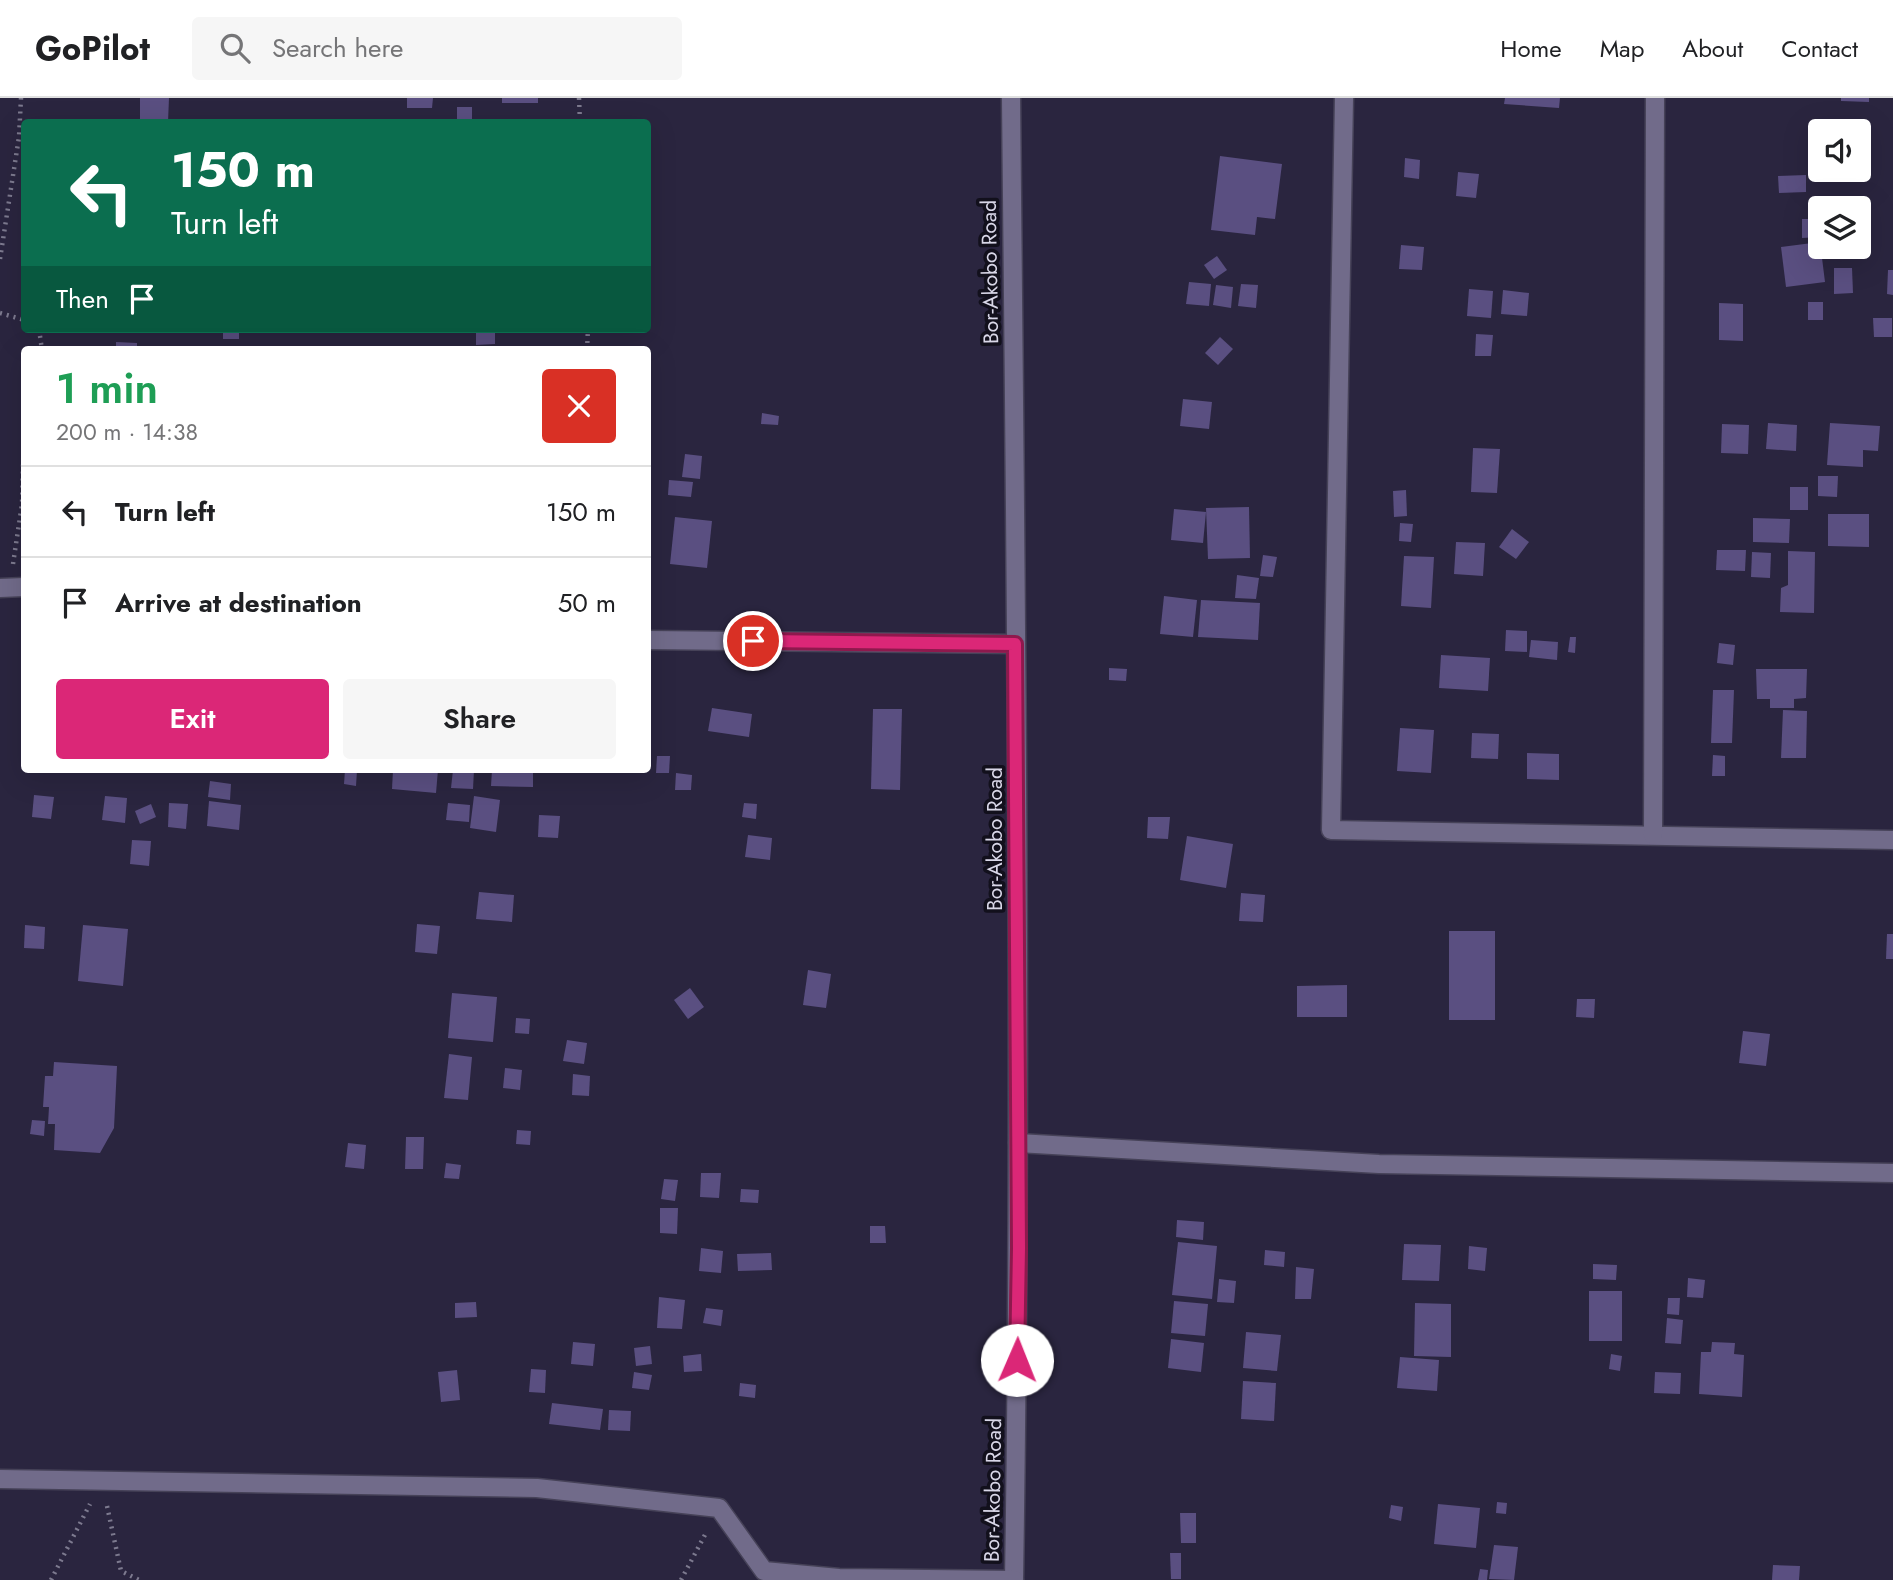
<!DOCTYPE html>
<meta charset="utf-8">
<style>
:root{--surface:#fff;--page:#f6f6f6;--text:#202124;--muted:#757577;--line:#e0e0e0;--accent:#db2777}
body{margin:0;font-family:Jost,sans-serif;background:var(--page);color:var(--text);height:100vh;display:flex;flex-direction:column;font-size:26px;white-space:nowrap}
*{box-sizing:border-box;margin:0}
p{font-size:23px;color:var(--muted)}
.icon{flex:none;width:38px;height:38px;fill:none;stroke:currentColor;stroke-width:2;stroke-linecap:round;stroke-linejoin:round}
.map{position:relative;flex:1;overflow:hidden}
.side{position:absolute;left:21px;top:248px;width:630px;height:427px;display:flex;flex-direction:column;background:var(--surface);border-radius:7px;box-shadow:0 7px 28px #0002}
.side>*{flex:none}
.guide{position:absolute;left:21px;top:21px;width:630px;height:214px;border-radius:7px;box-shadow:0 7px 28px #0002;background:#0b6e4f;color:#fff;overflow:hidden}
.tools{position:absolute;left:1808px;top:21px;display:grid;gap:14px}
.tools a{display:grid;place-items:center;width:63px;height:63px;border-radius:7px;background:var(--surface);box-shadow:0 7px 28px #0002;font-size:35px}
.pin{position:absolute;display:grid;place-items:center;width:60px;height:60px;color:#fff;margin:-30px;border:4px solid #fff;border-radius:50%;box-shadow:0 2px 7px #0007}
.me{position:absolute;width:77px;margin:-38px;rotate:1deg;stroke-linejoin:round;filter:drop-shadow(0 0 5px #0008)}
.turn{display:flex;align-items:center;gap:24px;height:147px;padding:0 35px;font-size:32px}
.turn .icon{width:91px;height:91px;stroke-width:2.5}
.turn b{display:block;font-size:49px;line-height:60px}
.then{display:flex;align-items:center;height:66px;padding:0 35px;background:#0003;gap:14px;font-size:26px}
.round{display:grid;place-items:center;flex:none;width:74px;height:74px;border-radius:7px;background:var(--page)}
.summary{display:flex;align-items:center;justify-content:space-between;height:119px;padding:0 35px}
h1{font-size:42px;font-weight:600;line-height:52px;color:#1e9e55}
.action{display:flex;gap:14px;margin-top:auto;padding:14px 35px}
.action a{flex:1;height:80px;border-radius:7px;background:var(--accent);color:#fff;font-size:28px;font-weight:600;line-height:80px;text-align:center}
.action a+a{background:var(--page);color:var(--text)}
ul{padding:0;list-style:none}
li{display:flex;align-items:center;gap:21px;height:91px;padding:0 35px;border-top:2px solid var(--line)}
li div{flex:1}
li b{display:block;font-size:26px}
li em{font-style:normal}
header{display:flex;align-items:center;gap:42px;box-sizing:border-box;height:98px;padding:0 35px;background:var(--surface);border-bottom:2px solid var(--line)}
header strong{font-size:33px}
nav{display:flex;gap:38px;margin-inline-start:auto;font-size:24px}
.search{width:490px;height:63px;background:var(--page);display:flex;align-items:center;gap:18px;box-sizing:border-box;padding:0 24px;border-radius:7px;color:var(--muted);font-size:26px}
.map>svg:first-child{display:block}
.building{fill:#5a4f81}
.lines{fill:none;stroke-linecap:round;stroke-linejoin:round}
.minor-casing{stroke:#464258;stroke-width:21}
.path{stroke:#7d7a8f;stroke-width:4.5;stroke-dasharray:2 5;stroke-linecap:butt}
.minor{stroke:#716b8a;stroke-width:18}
.route-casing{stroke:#8e194d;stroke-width:18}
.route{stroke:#db2777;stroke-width:12}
.labels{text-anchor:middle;stroke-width:7;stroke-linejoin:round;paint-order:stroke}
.street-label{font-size:21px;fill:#d9d7e8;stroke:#12101c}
</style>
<header>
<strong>GoPilot</strong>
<div class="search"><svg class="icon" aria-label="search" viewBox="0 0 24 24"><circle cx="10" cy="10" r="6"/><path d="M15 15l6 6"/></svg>Search here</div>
<nav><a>Home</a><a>Map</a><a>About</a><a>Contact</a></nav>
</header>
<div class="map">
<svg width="1893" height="1482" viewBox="0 0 1893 1482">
<rect width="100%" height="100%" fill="#2a253f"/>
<g class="building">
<path d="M 140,0 L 169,0 L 168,24 L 140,23 Z"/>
<path d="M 407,0 L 433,0 L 432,10 L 407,10 Z"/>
<rect x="502" y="0" width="36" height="5"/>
<path d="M 1505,0 L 1560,0 L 1559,10 L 1504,6 Z"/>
<path d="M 1841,0 L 1869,0 L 1869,4 L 1841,3 Z"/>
<rect x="457" y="9" width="15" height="15"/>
<path d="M 1220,58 L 1282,66 L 1275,121 L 1257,119 L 1255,137 L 1211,132 Z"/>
<path d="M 1405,60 L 1420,62 L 1419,81 L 1404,79 Z"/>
<path d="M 1458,74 L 1479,76 L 1476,100 L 1456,98 Z"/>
<path d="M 1806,77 L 1806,94 L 1779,95 L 1778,78 Z"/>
<path d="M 1802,121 L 1820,121 L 1820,139 L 1802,140 Z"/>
<path d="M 1820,144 L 1825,184 L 1786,189 L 1781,149 Z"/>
<path d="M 1401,147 L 1424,149 L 1422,172 L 1399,171 Z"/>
<path d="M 1217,158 L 1227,172 L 1214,181 L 1204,167 Z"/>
<path d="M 1834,170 L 1852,170 L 1853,195 L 1834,196 Z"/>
<path d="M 1888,172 L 1893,172 L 1893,197 L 1887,196 Z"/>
<path d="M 1189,184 L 1211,186 L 1209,208 L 1186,206 Z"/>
<path d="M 1241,186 L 1258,187 L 1256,210 L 1238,208 Z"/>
<path d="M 1216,187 L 1233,189 L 1231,210 L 1213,207 Z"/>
<path d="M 1469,191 L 1493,193 L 1491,220 L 1467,218 Z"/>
<path d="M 1503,192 L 1529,195 L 1527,218 L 1501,216 Z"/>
<rect x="1808" y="204" width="15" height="18"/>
<path d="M 1719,205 L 1743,206 L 1743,243 L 1719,242 Z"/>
<path d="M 1873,220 L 1892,220 L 1892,239 L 1874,239 Z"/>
<rect x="223" y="231" width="16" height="10"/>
<path d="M 476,231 L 495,231 L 495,246 L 476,247 Z"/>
<path d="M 1476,236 L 1493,237 L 1491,258 L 1475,258 Z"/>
<path d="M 1220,239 L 1233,251 L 1218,267 L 1205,255 Z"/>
<path d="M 116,244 L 137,245 L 137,252 L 116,252 Z"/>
<path d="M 1183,301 L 1212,304 L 1209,331 L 1180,328 Z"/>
<path d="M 762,315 L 779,318 L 778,327 L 761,326 Z"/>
<path d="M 1768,325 L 1797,327 L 1796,353 L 1766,351 Z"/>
<path d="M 1830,325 L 1880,328 L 1878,353 L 1863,352 L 1863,369 L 1827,367 Z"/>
<path d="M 1722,326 L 1749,327 L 1748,356 L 1721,355 Z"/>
<path d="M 1473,350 L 1500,351 L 1497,395 L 1471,394 Z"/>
<path d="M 685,356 L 702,358 L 700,381 L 682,379 Z"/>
<path d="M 1818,378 L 1838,378 L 1837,399 L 1818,398 Z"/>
<path d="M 669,382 L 693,384 L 691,399 L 668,397 Z"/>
<rect x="1790" y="389" width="18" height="23"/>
<path d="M 1406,392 L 1407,418 L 1394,419 L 1393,393 Z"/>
<path d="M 1249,409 L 1250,460 L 1208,461 L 1206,410 Z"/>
<path d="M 1174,411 L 1206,414 L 1203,445 L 1171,442 Z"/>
<path d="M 1828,416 L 1869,416 L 1869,449 L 1828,448 Z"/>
<path d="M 675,419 L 712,423 L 707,470 L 670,466 Z"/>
<path d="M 1753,420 L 1790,421 L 1789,445 L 1753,444 Z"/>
<path d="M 1400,425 L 1413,426 L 1411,444 L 1399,443 Z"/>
<path d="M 1512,431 L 1529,444 L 1516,461 L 1499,449 Z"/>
<path d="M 1456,444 L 1485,445 L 1483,478 L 1454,476 Z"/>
<path d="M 1717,452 L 1746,452 L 1745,473 L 1716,472 Z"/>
<path d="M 1788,453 L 1815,454 L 1814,515 L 1780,514 L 1781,490 L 1788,487 Z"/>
<path d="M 1752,454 L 1771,455 L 1770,480 L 1751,479 Z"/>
<path d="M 1263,457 L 1277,459 L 1273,479 L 1260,478 Z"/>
<path d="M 1404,458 L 1434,459 L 1431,510 L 1401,508 Z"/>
<path d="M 1237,477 L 1259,480 L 1256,501 L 1235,500 Z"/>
<path d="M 1164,498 L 1197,502 L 1193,539 L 1160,536 Z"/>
<path d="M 1201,502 L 1260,505 L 1258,542 L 1198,539 Z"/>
<path d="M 1506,532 L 1527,533 L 1527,554 L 1505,553 Z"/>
<path d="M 1570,539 L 1576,539 L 1575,555 L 1568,554 Z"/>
<path d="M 1531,542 L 1558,544 L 1557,562 L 1529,559 Z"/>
<path d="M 1719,545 L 1735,547 L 1733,567 L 1717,565 Z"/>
<path d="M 1441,557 L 1490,560 L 1488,593 L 1439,590 Z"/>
<path d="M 1109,570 L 1127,571 L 1126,583 L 1109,582 Z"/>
<path d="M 1756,571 L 1807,571 L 1806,600 L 1794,601 L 1794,610 L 1770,610 L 1770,601 L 1757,601 Z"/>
<path d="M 1713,592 L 1734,592 L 1732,645 L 1711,645 Z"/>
<path d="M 712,610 L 752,616 L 749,639 L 708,633 Z"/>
<path d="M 873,611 L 902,611 L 900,692 L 871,691 Z"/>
<path d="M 1783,612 L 1807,613 L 1806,660 L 1781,660 Z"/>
<path d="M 1400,630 L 1434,632 L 1431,675 L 1397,673 Z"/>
<path d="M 1472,635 L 1499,636 L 1498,661 L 1471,660 Z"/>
<path d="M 1527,655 L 1559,656 L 1559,682 L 1527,681 Z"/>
<path d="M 1713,657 L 1725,658 L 1725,678 L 1712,678 Z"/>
<path d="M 657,658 L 670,658 L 669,675 L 656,675 Z"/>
<path d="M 345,672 L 357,672 L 356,688 L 344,686 Z"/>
<path d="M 393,672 L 438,672 L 436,695 L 392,691 Z"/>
<path d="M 453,672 L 474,672 L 473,691 L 451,690 Z"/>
<path d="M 492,672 L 533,672 L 533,689 L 491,688 Z"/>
<path d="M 676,675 L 692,677 L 691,692 L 675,692 Z"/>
<path d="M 210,683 L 231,686 L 230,702 L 208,699 Z"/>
<path d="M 34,697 L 54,699 L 51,721 L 32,719 Z"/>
<path d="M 105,698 L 127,700 L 125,725 L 102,722 Z"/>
<path d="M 474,698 L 500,702 L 496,734 L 470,730 Z"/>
<path d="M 209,703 L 241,707 L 239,732 L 207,728 Z"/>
<path d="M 169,705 L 188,706 L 186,731 L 168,729 Z"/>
<path d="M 448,705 L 470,707 L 469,724 L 446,722 Z"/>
<path d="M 744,705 L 757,706 L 756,721 L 742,719 Z"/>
<path d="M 151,706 L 156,719 L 140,726 L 135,713 Z"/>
<path d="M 539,717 L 560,718 L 558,740 L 538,739 Z"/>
<path d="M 1148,719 L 1170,719 L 1168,741 L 1147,740 Z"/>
<path d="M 748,737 L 772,740 L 770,762 L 745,759 Z"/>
<path d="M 1187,738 L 1233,746 L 1226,790 L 1180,782 Z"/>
<path d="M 132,742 L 151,743 L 149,768 L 130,766 Z"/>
<path d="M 479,794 L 514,797 L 512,824 L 476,821 Z"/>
<path d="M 1241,795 L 1265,797 L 1263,824 L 1239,823 Z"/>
<path d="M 417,826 L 440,828 L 437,856 L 415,854 Z"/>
<path d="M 25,827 L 45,829 L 44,851 L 24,850 Z"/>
<path d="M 83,827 L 128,831 L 123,888 L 78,883 Z"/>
<rect x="1449" y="833" width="46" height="89"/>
<path d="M 1887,836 L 1893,836 L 1893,861 L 1886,861 Z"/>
<path d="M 808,872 L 831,876 L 826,910 L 803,907 Z"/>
<path d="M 1347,887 L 1347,919 L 1297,919 L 1297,888 Z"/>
<path d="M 690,890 L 704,909 L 688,921 L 674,902 Z"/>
<path d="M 452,895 L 497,899 L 493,944 L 448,940 Z"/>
<path d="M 1577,901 L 1595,901 L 1594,920 L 1576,919 Z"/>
<path d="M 516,920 L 530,921 L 529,936 L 515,935 Z"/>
<path d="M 1743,933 L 1770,936 L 1766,968 L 1739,965 Z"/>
<path d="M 567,942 L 587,945 L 584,966 L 563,963 Z"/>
<path d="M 449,956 L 472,959 L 468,1002 L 444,1000 Z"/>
<path d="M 54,964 L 117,968 L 114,1030 L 100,1055 L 54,1052 L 55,1026 L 48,1026 L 49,1009 L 43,1009 L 45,978 L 53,978 Z"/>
<path d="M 505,970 L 522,972 L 520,992 L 503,990 Z"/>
<path d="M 573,976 L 590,978 L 589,998 L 572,997 Z"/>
<path d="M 32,1022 L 45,1023 L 44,1038 L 30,1036 Z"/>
<path d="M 517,1032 L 531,1033 L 530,1047 L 516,1046 Z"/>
<path d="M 406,1039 L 424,1039 L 423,1071 L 405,1071 Z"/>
<path d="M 348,1045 L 366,1047 L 364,1071 L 345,1069 Z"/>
<path d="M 446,1065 L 461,1067 L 459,1081 L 444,1080 Z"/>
<path d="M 701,1075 L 721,1075 L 719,1100 L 700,1099 Z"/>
<path d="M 664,1081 L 678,1082 L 675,1103 L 661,1101 Z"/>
<path d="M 741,1091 L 759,1092 L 758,1105 L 740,1104 Z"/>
<path d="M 660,1110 L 678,1110 L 677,1136 L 660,1135 Z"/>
<path d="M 1177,1122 L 1204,1124 L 1203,1142 L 1176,1139 Z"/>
<path d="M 870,1128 L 885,1128 L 886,1145 L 870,1145 Z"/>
<path d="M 1178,1144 L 1217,1148 L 1212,1201 L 1172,1197 Z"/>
<path d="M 1404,1146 L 1441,1147 L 1439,1183 L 1402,1182 Z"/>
<path d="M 1469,1148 L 1487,1150 L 1485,1173 L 1468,1171 Z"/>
<path d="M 701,1150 L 723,1153 L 721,1175 L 699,1173 Z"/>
<path d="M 1265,1152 L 1285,1154 L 1284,1169 L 1264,1167 Z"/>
<path d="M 771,1155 L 772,1172 L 738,1173 L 737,1156 Z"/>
<path d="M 1593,1166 L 1617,1167 L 1616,1182 L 1593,1181 Z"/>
<path d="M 1296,1169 L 1314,1171 L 1311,1201 L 1295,1201 Z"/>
<path d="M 1688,1180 L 1705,1182 L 1703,1200 L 1687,1199 Z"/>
<path d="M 1219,1181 L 1236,1183 L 1234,1205 L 1217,1204 Z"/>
<rect x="1589" y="1193" width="33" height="50"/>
<path d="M 659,1199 L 685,1202 L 682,1231 L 657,1230 Z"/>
<path d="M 1668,1200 L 1680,1200 L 1679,1217 L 1667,1216 Z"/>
<path d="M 1174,1203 L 1208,1206 L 1205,1238 L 1171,1235 Z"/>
<path d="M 476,1204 L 477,1219 L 455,1220 L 455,1205 Z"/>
<path d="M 1415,1205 L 1451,1206 L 1451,1259 L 1414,1258 Z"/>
<path d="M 706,1210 L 723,1212 L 721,1228 L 703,1225 Z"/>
<path d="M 1667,1220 L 1683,1222 L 1681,1246 L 1665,1245 Z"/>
<path d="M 1246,1234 L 1281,1237 L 1277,1273 L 1243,1270 Z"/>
<path d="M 1171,1241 L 1204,1245 L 1201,1274 L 1168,1270 Z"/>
<path d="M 573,1244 L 595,1246 L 593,1268 L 571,1266 Z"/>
<path d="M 1712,1244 L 1735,1245 L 1734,1256 L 1744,1257 L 1742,1299 L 1699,1296 L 1701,1254 L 1711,1254 Z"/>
<path d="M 650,1248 L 652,1266 L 636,1268 L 634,1250 Z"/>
<path d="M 701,1256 L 702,1273 L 684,1274 L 683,1258 Z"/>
<path d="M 1611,1256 L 1622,1258 L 1620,1273 L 1609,1271 Z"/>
<path d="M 1400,1259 L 1439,1262 L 1437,1293 L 1397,1290 Z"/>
<path d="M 531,1271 L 546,1272 L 545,1295 L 529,1294 Z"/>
<path d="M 457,1272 L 460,1302 L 441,1304 L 438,1274 Z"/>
<path d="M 634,1274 L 652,1277 L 649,1292 L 632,1290 Z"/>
<path d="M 1655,1274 L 1681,1275 L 1680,1296 L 1654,1295 Z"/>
<path d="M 1243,1283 L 1276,1285 L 1274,1323 L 1241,1321 Z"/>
<path d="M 740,1285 L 756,1287 L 755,1300 L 739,1298 Z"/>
<path d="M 552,1305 L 603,1311 L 600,1332 L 549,1326 Z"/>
<path d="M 609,1312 L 631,1313 L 630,1333 L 608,1332 Z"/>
<path d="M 1497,1404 L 1507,1405 L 1506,1416 L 1496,1415 Z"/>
<path d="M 1438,1406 L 1480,1410 L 1476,1450 L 1434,1446 Z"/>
<path d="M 1391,1407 L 1403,1409 L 1401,1423 L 1389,1420 Z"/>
<path d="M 1180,1415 L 1196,1415 L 1196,1445 L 1181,1445 Z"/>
<path d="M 1494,1447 L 1518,1449 L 1514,1482 L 1489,1481 Z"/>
<path d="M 1170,1455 L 1181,1455 L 1181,1481 L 1171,1481 Z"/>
<path d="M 1773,1467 L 1800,1468 L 1799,1482 L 1772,1482 Z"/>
<path d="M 1480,1471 L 1488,1472 L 1487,1482 L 1478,1482 Z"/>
</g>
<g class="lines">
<g class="minor-casing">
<g id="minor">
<path d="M 1011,0 C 1016,494 1022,988 1014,1482"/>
<path d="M 1344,0 L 1331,732 L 1893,742"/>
<path d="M 0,490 L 24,489"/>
<path d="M 648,542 L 1015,546"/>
<path d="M 1653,737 L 1655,0"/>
<path d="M 1018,1045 L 1379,1066 L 1893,1075"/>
<path d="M 0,1381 L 537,1390 L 719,1410 L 764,1473 L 839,1480 L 1014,1482"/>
</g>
</g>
<g class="path">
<path d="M 579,0 L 580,24"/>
<path d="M 0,161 L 19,39 L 21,0"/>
<path d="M 0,215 L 24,222"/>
<path d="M 39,231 L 42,252"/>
<path d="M 587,252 L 588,231"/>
<path d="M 13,466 L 22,406 L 24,332"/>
<path d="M 107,1408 L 121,1473 L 139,1482"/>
<path d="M 51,1482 L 90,1406"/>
<path d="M 681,1482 L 707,1433"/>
</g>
<use href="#minor" class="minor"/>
</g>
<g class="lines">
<g class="route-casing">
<path id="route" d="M 753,543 L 1015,546 L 1019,1150 L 1017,1262"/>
</g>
<use href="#route" class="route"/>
</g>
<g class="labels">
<g class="street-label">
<text transform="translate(990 174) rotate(-91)" y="7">Bor-Akobo Road</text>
<text transform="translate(995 741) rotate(-90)" y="7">Bor-Akobo Road</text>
<text transform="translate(993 1392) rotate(-89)" y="7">Bor-Akobo Road</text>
</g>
</g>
</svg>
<div class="tools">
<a><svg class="icon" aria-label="sound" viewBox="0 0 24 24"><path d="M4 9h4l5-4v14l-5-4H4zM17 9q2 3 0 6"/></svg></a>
<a><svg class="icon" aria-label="layers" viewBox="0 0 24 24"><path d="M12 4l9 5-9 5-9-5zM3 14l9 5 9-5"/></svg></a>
</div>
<div class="pin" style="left:753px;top:543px;background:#d93025"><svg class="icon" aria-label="arrive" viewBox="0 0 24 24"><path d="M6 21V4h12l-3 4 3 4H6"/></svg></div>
<svg class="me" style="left:1017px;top:1262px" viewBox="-20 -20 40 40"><circle r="19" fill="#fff"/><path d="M0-13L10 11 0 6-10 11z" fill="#db2777"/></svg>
<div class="guide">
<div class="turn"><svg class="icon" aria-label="left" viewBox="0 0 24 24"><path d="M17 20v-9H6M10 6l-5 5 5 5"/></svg><div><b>150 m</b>Turn left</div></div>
<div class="then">Then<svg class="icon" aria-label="arrive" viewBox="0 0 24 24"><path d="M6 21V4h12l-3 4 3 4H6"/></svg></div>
</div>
<section class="side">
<div class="summary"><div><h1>1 min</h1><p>200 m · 14:38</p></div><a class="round" style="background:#d93025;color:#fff"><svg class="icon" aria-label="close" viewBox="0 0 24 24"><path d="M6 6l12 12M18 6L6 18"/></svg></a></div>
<ul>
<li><svg class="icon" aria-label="left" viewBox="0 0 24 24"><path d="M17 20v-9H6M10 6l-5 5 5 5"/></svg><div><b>Turn left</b></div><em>150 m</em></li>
<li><svg class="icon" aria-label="arrive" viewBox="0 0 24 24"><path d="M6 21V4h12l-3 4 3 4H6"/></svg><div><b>Arrive at destination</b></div><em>50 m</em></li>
</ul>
<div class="action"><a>Exit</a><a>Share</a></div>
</section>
</div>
